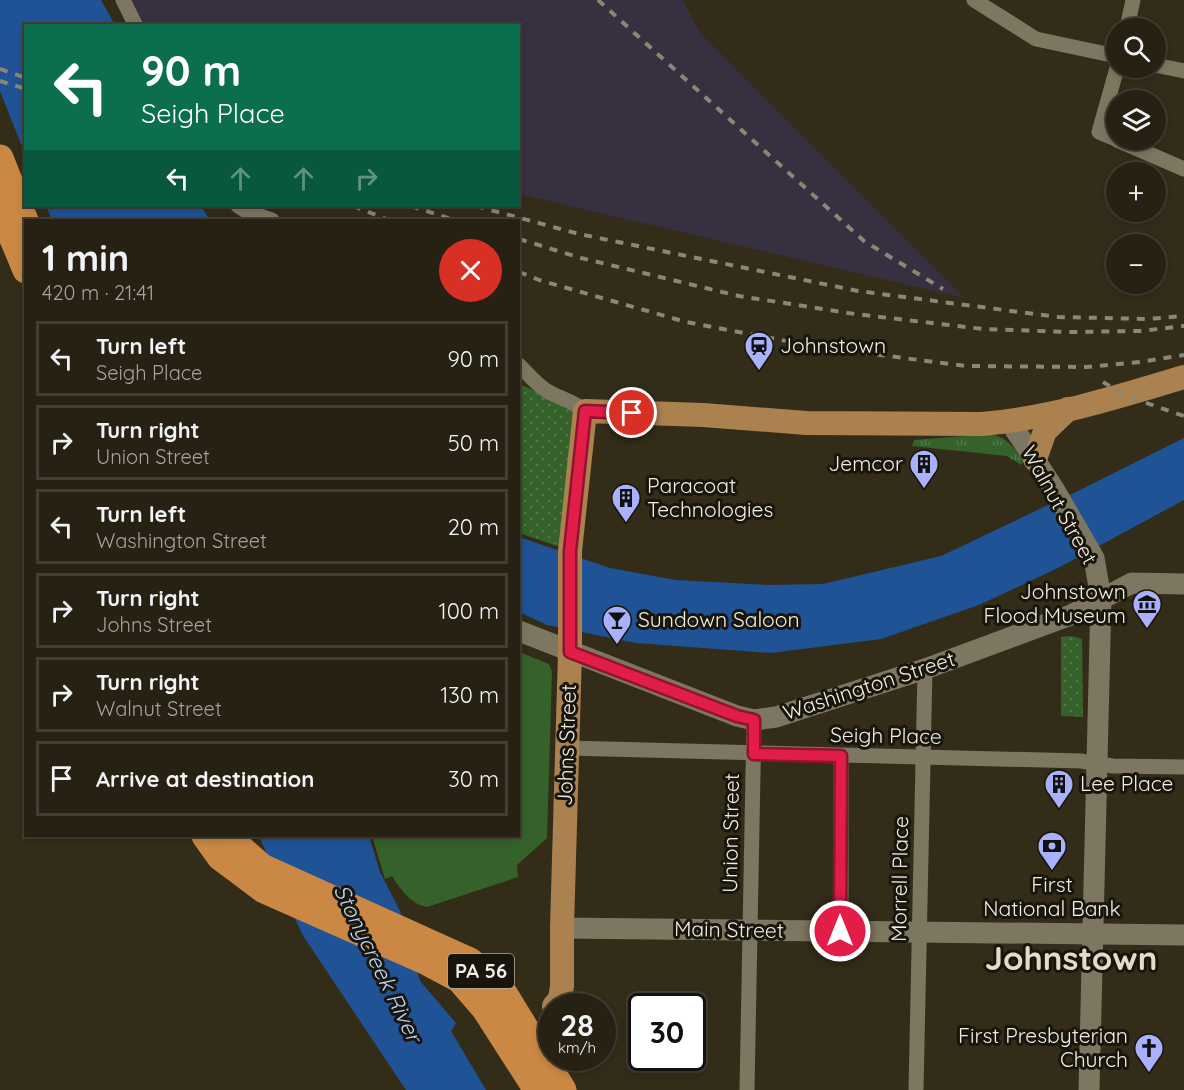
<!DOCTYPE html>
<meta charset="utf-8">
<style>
:root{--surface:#262113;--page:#2e291c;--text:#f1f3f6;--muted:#a4a3a0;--line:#423e33}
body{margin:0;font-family:Quicksand,sans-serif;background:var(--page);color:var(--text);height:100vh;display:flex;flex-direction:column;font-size:22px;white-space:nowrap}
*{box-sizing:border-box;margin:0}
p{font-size:20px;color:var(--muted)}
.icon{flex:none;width:33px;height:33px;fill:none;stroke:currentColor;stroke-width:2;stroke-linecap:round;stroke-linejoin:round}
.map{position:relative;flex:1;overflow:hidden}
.side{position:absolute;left:24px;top:219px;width:496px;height:618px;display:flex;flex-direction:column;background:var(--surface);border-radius:0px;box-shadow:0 3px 9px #0003,0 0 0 2px var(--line)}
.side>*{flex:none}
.banner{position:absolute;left:24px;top:24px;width:496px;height:183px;border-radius:0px;box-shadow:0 3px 9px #0003,0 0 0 2px var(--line);background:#0b6e4f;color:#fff;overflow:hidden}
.controls{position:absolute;left:1106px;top:18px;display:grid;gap:12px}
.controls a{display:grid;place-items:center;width:60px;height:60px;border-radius:50%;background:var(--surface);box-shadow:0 3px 9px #0003,0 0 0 2px var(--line);font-size:30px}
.speed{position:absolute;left:538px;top:993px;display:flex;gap:12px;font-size:30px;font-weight:700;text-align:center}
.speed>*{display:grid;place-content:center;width:78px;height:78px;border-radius:50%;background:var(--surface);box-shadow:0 3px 9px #0003,0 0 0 2px var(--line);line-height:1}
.speed small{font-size:15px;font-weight:400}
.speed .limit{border:3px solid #111;border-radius:9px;background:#fff;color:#111}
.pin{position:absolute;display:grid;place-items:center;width:51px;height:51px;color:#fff;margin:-26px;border:3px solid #fff;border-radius:50%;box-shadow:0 2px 6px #0007}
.me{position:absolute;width:66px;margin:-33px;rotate:0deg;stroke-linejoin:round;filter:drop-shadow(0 0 4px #0008)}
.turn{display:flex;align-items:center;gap:21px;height:126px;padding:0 18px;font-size:27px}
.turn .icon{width:78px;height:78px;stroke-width:2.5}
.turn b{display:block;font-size:42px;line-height:51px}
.lanes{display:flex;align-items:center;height:57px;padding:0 18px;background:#0003;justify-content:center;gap:30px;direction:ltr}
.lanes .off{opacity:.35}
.round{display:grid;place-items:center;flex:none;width:63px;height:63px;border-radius:32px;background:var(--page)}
.overview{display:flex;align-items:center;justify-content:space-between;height:102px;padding:0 18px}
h1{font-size:36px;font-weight:700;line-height:45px}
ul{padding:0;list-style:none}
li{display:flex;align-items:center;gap:18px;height:75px;margin:0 12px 9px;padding:0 6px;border:3px solid var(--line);border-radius:0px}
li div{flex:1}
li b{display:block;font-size:22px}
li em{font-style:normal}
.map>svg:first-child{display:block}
.industrial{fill:#373041}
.grass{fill:url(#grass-tufts)}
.park{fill:url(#park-dots)}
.pitch{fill:#35622a}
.water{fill:#1f5396}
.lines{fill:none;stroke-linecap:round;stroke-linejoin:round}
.street{stroke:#7d7661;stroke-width:15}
.secondary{stroke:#7d7661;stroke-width:21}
.primary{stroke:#ab8150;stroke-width:24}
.highway{stroke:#ca8844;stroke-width:27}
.rail{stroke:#8c8677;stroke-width:4;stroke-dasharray:8 8;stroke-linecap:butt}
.route-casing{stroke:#92132f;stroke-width:15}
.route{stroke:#e11d48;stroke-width:10}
.labels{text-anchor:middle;stroke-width:6;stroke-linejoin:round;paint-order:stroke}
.shield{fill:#18150c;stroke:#b0aca2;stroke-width:1.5}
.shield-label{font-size:20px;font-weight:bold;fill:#f1ede2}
.poi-label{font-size:21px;fill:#f1ede2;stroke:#18150c;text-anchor:start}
.street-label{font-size:21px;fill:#f1ede2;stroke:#18150c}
.water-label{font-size:22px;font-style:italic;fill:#b7d3f9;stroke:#18150c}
.town-label{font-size:33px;font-weight:bold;fill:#e5dcc5;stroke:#18150c}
</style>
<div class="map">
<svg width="1184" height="1090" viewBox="0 0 1184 1090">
<defs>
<pattern id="grass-tufts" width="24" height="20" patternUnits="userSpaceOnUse" patternTransform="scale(1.5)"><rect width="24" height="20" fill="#35622a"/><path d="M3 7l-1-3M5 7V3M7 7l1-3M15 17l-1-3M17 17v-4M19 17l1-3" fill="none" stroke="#537949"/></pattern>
<pattern id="park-dots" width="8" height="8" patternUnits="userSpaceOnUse" patternTransform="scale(1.5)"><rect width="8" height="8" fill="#35622a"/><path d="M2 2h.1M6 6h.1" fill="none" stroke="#537949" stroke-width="1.8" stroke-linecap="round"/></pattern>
</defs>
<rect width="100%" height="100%" fill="#332c19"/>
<path class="industrial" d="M 114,0 L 683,0 L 699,32 L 964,298 L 519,194 L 519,26 L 127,25 Z"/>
<path class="grass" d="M 990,434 C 1007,437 1015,448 1023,462 L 1021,465 L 1007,456 L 912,446 L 914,440 Z"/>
<g class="park">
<path d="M 519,384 L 574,407 L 560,547 L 519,533 Z"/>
<path d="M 1071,636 L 1082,639 L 1083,717 L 1061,716 L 1061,637 Z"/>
</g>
<path class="pitch" d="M 519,652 L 549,664 L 552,672 L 547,838 L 517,865 L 518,877 L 427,907 C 412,905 399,888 392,876 L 385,879 L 372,836 L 519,836 Z"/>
<g class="water">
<path d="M 0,0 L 101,0 L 115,25 L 26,26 L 25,154 L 0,91 Z"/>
<path d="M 46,206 L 201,206 L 210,220 L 52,220 Z"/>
<path d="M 1184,438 L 1184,500 L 1058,568 L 979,605 L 881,639 L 771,653 L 636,643 L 547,625 L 519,612 L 519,537 L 610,568 L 676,580 L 767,585 L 823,584 L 941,556 L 1084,488 Z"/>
<path d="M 259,836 L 369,836 L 380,872 L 400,911 L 420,981 L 456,1023 L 451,1031 L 486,1090 L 406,1090 L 302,934 Z"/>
</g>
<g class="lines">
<g class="street">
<path d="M 123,0 L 136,26"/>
<path d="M 974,0 L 1036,39 L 1116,56"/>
<path d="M 1127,28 L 1133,0"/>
<path d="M 1155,65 L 1184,71"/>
<path d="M 1116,139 L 1099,132 L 1117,68"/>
<path d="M 1117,140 L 1184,169"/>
<path d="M 238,206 L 246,211 L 272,220"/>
<path d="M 519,365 C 528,374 536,384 547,391 C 561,399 571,400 585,411"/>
<path d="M 567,748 L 1081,761 L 1113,766 L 1184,767"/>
<path d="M 841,931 L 841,756"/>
<path d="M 747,1090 L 754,720"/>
<path d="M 916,1090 L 925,669"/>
</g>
<g class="secondary">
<path d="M 1010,422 L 1054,489 L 1094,558 L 1101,598 L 1089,1090"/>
<path d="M 519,631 L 737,716 L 754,720 L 776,717 L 925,669 L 1071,615 L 1132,583 L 1184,584"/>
<path d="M 562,928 L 1184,935"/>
</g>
<g class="primary">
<path d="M 1035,459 L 1045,431 L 1068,409"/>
<path d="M 554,1006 L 560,999 L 562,986 L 562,928 L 570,652 L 570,551 L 585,411 L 703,415 L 806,423 L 982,424 C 1051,418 1118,397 1184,377"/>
</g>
<g class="highway">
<path d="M 0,158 L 26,223"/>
<path d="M 0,208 L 26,270"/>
<path d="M 205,836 L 220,857 L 264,890 L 427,962 L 459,979 L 485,1009 L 537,1090"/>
<path d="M 227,836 L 262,867 L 470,961 L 492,981 L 505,995 L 563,1090"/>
</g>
<g class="rail">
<path d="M 598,0 L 864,241 L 943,289"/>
<path d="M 0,69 L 26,78"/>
<path d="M 0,81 L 26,89"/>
<path d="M 353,206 L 389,220"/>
<path d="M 411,206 L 454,220"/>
<path d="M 476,206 L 579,234 L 858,291 L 1058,317 L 1147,319 L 1184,316"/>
<path d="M 519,239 L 581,258 L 739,296 L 855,314 L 983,329 L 1070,332 L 1141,331 L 1184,326"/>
<path d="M 519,272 L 539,280 L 686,322 L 818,347 L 966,366 L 1086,367 L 1140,362 L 1184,355"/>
<path d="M 1103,382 L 1126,396 L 1184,416"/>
</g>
</g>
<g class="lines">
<g class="route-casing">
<path id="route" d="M 632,413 L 585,411 L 570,551 L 570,652 L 737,716 L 754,720 L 754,754 L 841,756 L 840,931"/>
</g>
<use href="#route" class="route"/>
</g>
<defs>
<g id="station-pin" transform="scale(1.5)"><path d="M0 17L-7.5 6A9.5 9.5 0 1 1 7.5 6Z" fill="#a9b0fc" stroke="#18150c"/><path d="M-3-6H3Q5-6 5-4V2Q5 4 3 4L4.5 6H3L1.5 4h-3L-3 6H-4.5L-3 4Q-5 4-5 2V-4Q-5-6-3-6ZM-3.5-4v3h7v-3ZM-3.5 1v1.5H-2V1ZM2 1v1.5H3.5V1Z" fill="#111"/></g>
<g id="building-pin" transform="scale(1.5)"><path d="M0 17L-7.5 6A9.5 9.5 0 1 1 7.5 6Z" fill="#a9b0fc" stroke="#18150c"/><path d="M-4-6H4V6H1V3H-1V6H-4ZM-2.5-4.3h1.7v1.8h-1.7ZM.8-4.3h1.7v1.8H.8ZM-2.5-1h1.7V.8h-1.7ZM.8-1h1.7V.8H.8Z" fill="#111"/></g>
<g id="museum-pin" transform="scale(1.5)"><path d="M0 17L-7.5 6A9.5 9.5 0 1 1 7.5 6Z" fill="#a9b0fc" stroke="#18150c"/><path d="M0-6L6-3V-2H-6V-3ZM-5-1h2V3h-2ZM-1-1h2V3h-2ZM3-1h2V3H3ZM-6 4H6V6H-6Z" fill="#111"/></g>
<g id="bar-pin" transform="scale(1.5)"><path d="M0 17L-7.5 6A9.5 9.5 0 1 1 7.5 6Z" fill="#a9b0fc" stroke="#18150c"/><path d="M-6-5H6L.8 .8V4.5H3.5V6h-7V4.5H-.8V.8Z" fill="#111"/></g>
<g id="bank-pin" transform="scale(1.5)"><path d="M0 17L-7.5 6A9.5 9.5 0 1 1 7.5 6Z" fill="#a9b0fc" stroke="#18150c"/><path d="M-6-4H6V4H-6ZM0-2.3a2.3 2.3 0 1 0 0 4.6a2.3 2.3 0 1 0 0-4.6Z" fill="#111"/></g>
<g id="church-pin" transform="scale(1.5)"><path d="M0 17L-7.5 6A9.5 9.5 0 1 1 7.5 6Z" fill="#a9b0fc" stroke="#18150c"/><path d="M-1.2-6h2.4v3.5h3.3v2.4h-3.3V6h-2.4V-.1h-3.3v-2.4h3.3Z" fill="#111"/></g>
</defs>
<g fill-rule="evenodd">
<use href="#station-pin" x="759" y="346"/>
<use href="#building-pin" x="924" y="464"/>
<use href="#building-pin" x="626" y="498"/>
<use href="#museum-pin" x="1147" y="604"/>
<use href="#bar-pin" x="617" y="620"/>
<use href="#building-pin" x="1059" y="784"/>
<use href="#bank-pin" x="1052" y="846"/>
<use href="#church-pin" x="1149" y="1048"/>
</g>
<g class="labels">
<rect class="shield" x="448" y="954" width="66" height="34" rx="4.5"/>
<g class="shield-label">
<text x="481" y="978">PA 56</text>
</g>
<g class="poi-label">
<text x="780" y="353">Johnstown</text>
<text x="903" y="471" text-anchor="end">Jemcor</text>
<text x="647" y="493">Paracoat<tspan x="647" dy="24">Technologies</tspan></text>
<text x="1126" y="599" text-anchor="end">Johnstown<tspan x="1126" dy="24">Flood Museum</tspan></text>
<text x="638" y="627">Sundown Saloon</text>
<text x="1080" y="791">Lee Place</text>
<text x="1052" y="892" text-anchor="middle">First<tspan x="1052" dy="24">National Bank</tspan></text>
<text x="1128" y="1043" text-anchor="end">First Presbyterian<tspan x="1128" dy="24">Church</tspan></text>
</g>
<g class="street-label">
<text transform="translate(1059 505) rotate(61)" y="7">Walnut Street</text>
<text transform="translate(869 686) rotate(-18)" y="7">Washington Street</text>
<text transform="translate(886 736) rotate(1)" y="7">Seigh Place</text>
<text transform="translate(567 745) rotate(-88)" y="7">Johns Street</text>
<text transform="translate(731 833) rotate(-89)" y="7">Union Street</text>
<text transform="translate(900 879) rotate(-89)" y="7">Morrell Place</text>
<text transform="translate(729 930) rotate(1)" y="7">Main Street</text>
</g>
<g class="water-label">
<text transform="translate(378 963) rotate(64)" y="8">Stonycreek River</text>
</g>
<g class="town-label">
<text x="1071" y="970">Johnstown</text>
</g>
</g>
</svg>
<div class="controls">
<a><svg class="icon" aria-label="search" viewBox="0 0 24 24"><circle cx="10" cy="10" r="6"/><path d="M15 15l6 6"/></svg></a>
<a><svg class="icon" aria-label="layers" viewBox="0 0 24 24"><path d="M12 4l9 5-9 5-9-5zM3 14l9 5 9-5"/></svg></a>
<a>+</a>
<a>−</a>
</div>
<div class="speed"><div>28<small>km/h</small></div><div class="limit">30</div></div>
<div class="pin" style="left:632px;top:413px;background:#d93025"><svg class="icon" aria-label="arrive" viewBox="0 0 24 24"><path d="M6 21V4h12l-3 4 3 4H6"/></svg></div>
<svg class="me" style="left:840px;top:931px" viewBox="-20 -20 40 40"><circle r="17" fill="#e11d48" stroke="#fff" stroke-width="3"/><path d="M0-11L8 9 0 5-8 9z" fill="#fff"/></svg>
<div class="banner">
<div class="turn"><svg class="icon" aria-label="left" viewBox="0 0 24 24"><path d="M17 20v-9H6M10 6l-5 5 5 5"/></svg><div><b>90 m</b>Seigh Place</div></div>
<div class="lanes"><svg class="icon" aria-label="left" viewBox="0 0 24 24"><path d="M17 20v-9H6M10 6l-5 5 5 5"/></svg><svg class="icon off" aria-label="ahead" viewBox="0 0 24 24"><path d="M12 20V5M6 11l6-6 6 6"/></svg><svg class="icon off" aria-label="ahead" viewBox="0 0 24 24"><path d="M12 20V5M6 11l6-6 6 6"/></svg><svg class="icon off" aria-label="right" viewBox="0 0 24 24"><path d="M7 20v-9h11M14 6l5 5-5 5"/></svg></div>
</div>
<section class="side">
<div class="overview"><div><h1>1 min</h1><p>420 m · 21:41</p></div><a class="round" style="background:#d93025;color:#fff"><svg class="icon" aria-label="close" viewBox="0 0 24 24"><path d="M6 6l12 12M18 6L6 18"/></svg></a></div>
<ul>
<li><svg class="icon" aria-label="left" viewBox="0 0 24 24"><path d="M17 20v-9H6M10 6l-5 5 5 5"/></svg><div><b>Turn left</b><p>Seigh Place</p></div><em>90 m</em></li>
<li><svg class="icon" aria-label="right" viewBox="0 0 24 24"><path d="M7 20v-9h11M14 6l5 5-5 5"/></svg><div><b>Turn right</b><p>Union Street</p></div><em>50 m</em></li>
<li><svg class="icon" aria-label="left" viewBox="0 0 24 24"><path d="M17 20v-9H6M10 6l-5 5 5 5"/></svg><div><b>Turn left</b><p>Washington Street</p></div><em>20 m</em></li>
<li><svg class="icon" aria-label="right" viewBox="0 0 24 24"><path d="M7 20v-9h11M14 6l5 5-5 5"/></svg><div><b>Turn right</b><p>Johns Street</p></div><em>100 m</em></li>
<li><svg class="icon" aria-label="right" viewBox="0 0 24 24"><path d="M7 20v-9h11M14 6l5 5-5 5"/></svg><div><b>Turn right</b><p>Walnut Street</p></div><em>130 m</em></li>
<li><svg class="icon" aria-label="arrive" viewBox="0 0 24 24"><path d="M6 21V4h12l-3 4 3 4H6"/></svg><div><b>Arrive at destination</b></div><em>30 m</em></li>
</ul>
</section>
</div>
